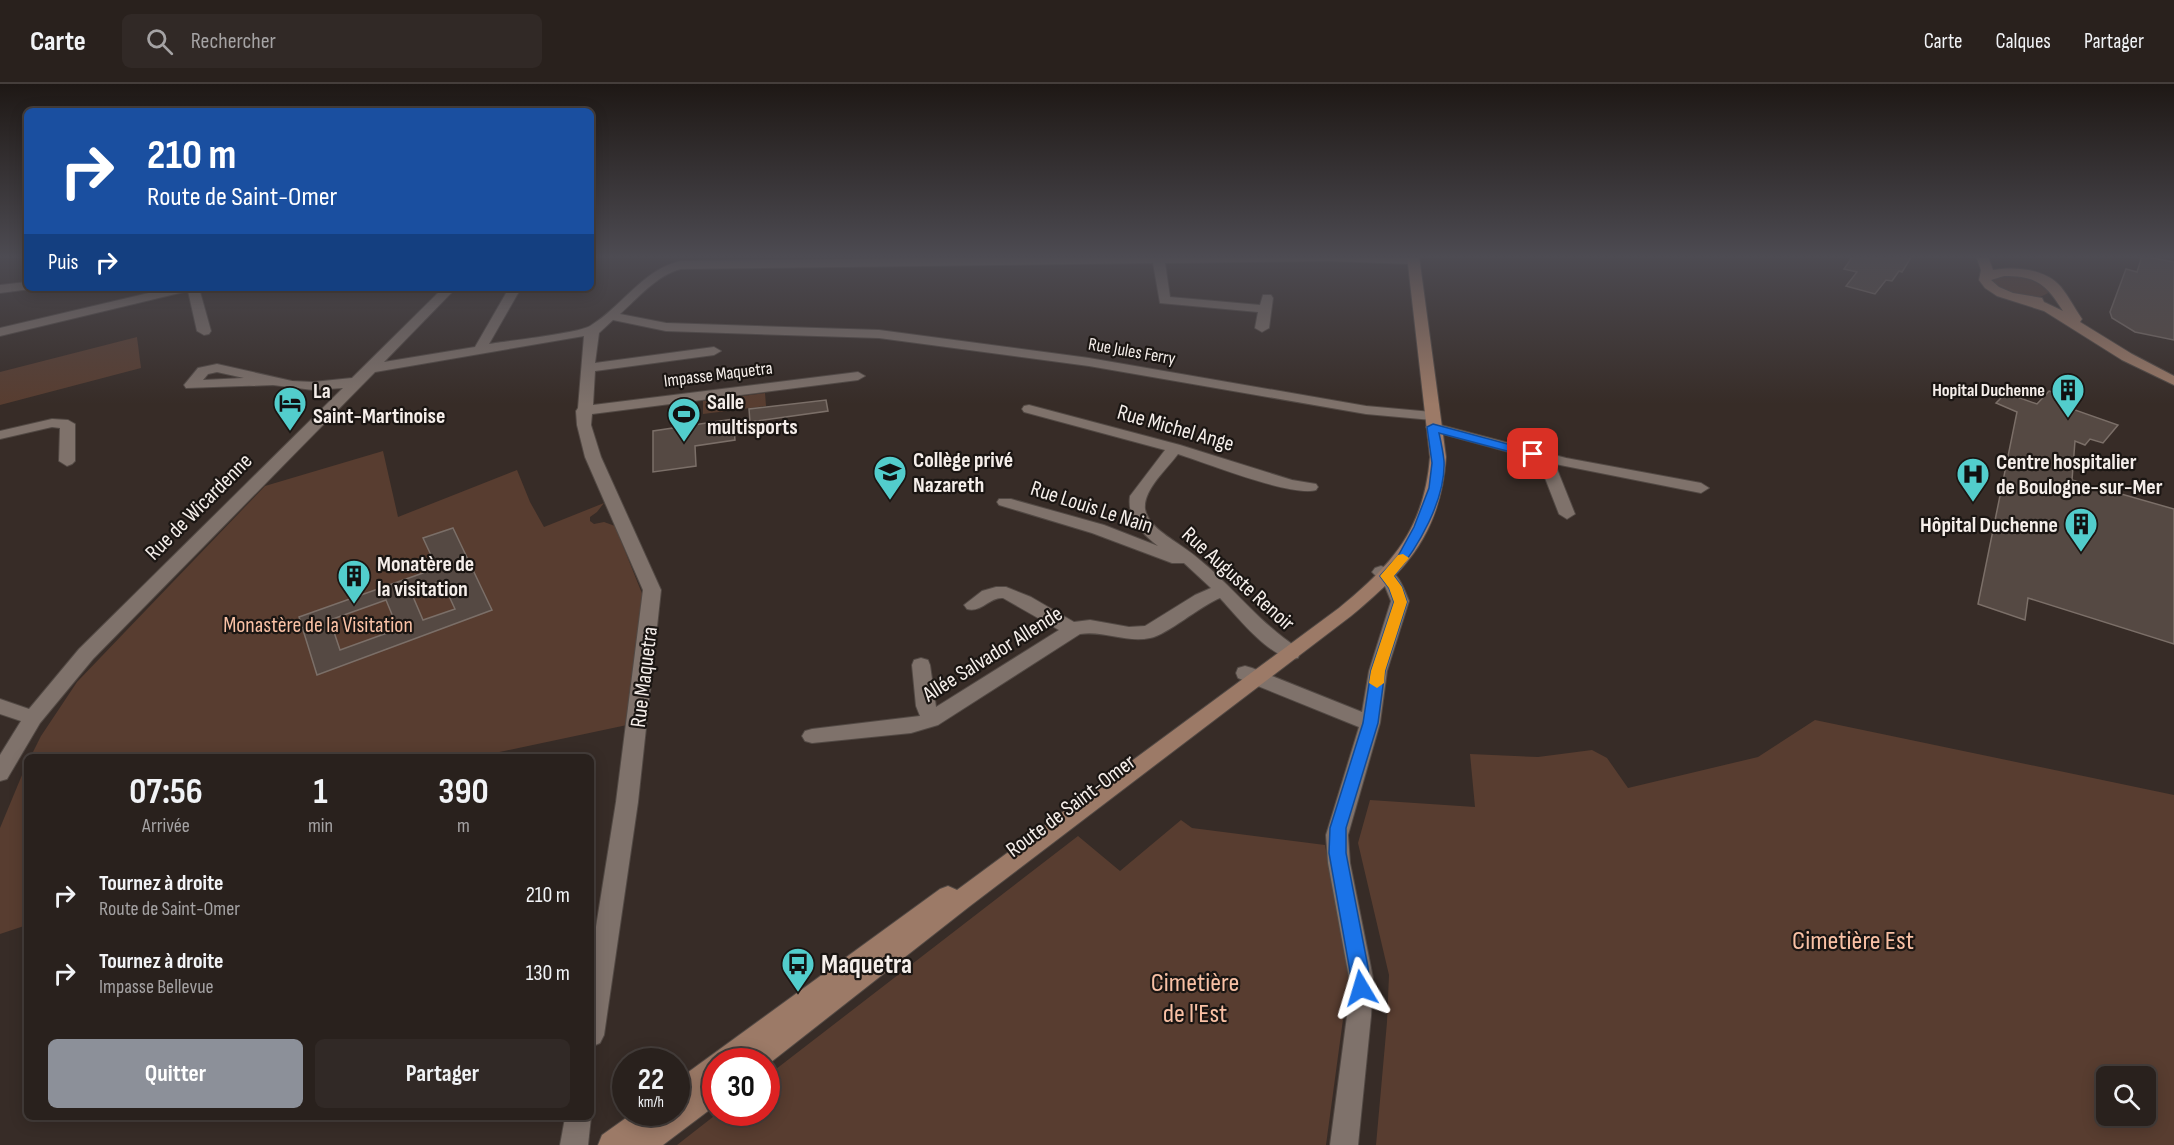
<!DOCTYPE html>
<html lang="fr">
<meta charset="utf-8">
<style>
:root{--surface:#29211d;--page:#312926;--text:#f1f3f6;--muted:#a5a3a4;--line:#453e3b;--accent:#8c9099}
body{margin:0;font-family:"Sofia Sans Condensed",sans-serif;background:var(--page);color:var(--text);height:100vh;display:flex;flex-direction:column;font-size:22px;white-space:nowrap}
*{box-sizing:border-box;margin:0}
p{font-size:20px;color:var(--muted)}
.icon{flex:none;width:33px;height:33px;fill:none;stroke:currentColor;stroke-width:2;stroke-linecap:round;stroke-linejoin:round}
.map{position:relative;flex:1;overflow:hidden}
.details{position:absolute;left:24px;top:670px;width:570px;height:366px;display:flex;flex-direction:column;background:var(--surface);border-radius:9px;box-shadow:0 3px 15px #0003,0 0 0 2px var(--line)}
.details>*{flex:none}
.top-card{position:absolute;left:24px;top:24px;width:570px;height:183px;border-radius:9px;box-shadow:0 3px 15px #0003,0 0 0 2px var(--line);background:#1a4fa0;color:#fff;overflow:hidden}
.buttons{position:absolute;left:2096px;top:982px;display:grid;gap:12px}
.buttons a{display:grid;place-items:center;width:60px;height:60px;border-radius:9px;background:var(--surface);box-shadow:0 3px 15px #0003,0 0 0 2px var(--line);font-size:30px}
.speed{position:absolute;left:612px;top:964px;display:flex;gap:12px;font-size:30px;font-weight:700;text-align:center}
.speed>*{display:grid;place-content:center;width:78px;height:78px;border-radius:50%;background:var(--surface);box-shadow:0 3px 15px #0003,0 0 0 2px var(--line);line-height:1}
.speed small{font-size:15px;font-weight:400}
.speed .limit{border:9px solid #d22;background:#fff;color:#111}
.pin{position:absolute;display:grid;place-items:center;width:51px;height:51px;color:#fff;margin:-26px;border-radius:12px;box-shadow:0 3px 9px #0006}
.me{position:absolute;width:66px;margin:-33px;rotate:353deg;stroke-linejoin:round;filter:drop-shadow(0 0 4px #0008)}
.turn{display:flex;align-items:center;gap:21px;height:126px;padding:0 24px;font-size:27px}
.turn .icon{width:78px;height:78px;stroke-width:2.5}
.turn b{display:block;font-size:42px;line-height:51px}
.then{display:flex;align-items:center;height:57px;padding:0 24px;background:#0003;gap:12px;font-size:22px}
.eta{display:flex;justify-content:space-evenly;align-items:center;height:102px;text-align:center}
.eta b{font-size:36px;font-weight:700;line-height:42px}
.primary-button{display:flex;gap:12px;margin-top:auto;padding:12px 24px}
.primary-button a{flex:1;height:69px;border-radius:9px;background:var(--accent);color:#fff;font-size:24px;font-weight:700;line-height:69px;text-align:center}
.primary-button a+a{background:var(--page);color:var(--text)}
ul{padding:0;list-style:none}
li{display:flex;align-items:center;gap:18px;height:78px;padding:0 24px}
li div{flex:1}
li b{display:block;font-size:22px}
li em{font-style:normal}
header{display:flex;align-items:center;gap:36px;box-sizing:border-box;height:84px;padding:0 30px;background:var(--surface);border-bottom:2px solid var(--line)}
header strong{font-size:28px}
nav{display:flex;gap:33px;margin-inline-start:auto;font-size:21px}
.search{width:420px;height:54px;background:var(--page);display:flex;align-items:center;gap:15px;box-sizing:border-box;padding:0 21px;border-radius:9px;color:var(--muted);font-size:22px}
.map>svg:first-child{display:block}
.green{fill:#583d30;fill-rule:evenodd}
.building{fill:#554943;stroke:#7b6f68;stroke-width:1.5;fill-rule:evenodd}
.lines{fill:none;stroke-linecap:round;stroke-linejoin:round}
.street-casing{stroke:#524944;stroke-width:2}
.secondary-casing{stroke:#524944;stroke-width:2}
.street{fill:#7f726b;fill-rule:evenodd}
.secondary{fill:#9c7a67;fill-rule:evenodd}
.route{fill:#1a73e8;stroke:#114b97;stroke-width:1.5}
.slow{fill:#f59e0b}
.labels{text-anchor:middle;stroke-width:4.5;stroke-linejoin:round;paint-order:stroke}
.far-street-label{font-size:18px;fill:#f5eeea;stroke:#1b1613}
.far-poi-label{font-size:18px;font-weight:bold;fill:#f5eeea;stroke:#1b1613;text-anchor:end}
.poi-label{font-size:22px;font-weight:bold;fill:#f5eeea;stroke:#1b1613;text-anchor:start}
.street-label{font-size:22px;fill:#f5eeea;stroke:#1b1613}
.park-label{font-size:22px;fill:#f9c1a5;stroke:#1b1613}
.near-park-label{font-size:27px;fill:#f9c1a5;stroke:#1b1613}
.near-poi-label{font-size:27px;font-weight:bold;fill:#f5eeea;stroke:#1b1613;text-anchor:start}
</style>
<header>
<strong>Carte</strong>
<div class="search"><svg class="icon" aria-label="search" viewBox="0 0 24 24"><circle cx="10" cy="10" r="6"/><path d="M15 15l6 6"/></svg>Rechercher</div>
<nav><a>Carte</a><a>Calques</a><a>Partager</a></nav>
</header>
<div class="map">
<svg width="2174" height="1061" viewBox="0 0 2174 1061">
<rect width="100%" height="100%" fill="#372c27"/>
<g class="green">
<path d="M 2001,191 L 2029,195 L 2047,204 L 2048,209 C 2033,220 2004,209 1992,197 Z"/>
<path d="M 137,253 L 141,284 L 0,321 L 0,288 Z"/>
<path d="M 765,309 L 766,322 L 703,330 L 703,317 Z"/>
<path d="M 383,367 L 398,433 L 517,386 L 530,418 L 544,443 L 604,419 L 597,428 L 590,433 L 590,437 L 594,440 L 604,438 L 615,442 L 643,512 L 627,641 L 476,673 L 30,674 L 41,652 L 77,598 L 265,402 Z"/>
<path d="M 1815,636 L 2174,711 L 2174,1061 L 1376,1061 L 1387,938 L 1389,891 L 1358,759 L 1370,716 L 1475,723 L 1470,670 L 1538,673 L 1592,666 L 1607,674 L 1628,704 L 1758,673 ZM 2106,993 L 2145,993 L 2145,1032 L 2106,1032 Z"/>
<path d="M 27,679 L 27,841 L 0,850 L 0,744 Z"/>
<path d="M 1181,736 L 1192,744 L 1325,761 L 1349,891 L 1326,1061 L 677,1061 L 718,1029 L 766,1029 L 767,992 L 1078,752 L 1120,787 Z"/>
</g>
<g class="building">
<path d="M 1853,172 L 1912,172 L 1902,188 L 1899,187 L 1892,197 L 1886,196 L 1875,210 L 1846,202 L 1857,188 L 1844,185 Z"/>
<path d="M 2142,172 L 2174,178 L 2174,256 L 2135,248 L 2112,234 L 2110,228 L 2126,185 L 2137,188 Z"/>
<path d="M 2049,307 L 2079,317 L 2072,325 L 2118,341 L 2103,359 L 2090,355 L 2085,361 L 2075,357 L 2072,396 L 2174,425 L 2174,560 L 2028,514 L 2025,536 L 1978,520 L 2017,328 L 1996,319 L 2006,309 L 2037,320 Z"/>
<path d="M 826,316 L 828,327 L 750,338 L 749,325 Z"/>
<path d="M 733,335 L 735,356 L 695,362 L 696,382 L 653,388 L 653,347 Z"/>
<path d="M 453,444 L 492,526 L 317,591 L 299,533 L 437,484 L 423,454 ZM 442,497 L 455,525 L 423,536 L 411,508 ZM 386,516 L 398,545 L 340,566 L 330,536 Z"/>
</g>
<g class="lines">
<g class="street-casing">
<g id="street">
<path d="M 1128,172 L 1413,172 L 1419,176 L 1413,180 L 1328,177 L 1165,179 L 1170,213 L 1260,221 L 1263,211 L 1271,211 L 1273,214 L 1269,244 L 1262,248 L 1255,244 L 1258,228 L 1160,219 L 1153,179 L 681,185 C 657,191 638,214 620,230 L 666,239 L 879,246 L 1089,274 L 1366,322 L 1432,328 L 1439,332 L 1432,336 L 1366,330 L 1089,282 L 879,254 L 666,247 L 613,236 L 599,249 L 595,279 L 714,263 L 721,267 L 714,271 L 595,287 L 593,321 L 858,288 L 865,292 L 858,296 L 592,330 L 591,341 L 601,373 L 661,506 L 638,718 L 604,951 L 600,959 L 591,963 L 591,874 L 616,718 L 643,506 L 585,373 L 577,341 L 576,327 L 578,324 L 584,252 L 375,288 L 93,575 L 40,639 L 7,695 L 0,697 L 0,671 L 21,637 L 0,630 L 0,615 L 29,625 L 79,565 L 343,304 L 313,306 L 273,301 L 186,304 L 184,301 L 198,284 L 217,280 L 292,297 L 313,298 L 352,294 L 443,204 L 456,204 L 384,278 L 475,263 L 509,204 L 521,204 L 489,260 C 507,257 579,249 590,242 C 623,222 641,187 680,177 ZM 217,288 L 244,294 L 203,296 L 208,290 Z"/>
<path d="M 27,198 L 27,204 L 31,205 L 0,209 L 0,201 Z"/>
<path d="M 170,204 L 199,204 L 211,247 L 209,250 L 204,251 L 197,247 L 188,207 L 0,252 L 0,244 Z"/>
<path d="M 1029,321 L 1180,361 L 1292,396 L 1316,400 L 1318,403 L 1316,406 C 1291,413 1206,379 1178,370 C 1167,385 1143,406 1145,425 C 1148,441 1167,452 1180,461 C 1224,490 1253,535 1298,564 L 1300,569 L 1298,574 C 1274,580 1235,530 1220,514 C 1200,522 1167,551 1150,554 C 1126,559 1103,546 1080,550 L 938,641 L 911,649 L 812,659 L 805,657 L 802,652 L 805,647 L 812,645 L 920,632 L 916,622 L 912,581 L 914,576 L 921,574 L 928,576 L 930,581 L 936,623 L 1059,546 L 1003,514 C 989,513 982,529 967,525 L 964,521 L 982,507 L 996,503 L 1006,503 L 1031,513 L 1074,538 L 1090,536 L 1129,543 L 1145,542 L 1195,511 L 1211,504 L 1184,479 L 1172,479 L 1092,449 L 999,421 L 997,418 L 999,415 L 1011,415 L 1104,441 L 1158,462 C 1141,449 1127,434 1130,412 L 1165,366 L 1024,328 L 1022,325 L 1024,322 Z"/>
<path d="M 52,335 L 68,336 L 75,340 L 75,377 L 72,380 L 67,382 L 59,377 L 60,344 L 52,343 L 0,355 L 0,347 Z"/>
<path d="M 1433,339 L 1566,374 L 1701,399 L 1709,404 L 1701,409 L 1555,380 L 1575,430 L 1567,435 L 1559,430 L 1538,376 L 1428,346 L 1426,343 Z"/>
<path d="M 1381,482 C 1398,487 1403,502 1409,517 L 1387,587 L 1380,639 L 1348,751 L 1350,779 L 1373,894 L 1371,932 L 1358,1061 L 1330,1061 L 1347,932 L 1349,894 L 1328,779 L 1326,751 L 1359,643 L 1238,594 L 1236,589 L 1238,584 L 1245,582 L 1252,584 L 1362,628 L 1369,587 L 1391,517 L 1384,500 L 1372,488 L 1375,484 Z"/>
<path d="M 565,1034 L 591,1033 L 588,1061 L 560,1061 Z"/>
</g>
</g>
<g class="secondary-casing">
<g id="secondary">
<path d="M 1407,172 L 1419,172 L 1446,373 C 1441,448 1407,486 1351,532 L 970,822 L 766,982 L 766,978 L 716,978 L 716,1021 L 663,1061 L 598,1061 L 602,1051 L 633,1029 L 676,1029 L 676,997 L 940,805 L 948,802 L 957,806 L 1339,524 C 1393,480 1424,445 1430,373 Z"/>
<path d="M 1976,172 L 1988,172 L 1993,186 C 2015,182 2046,185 2061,203 C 2069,213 2075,225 2082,235 L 2080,238 L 2132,270 L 2174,292 L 2174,301 L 2122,276 L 2044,227 L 1997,212 L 1985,204 L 1979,196 L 1981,186 ZM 2004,192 C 2037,192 2046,200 2063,227 L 2044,218 L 2042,214 L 2013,209 L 1999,203 L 1991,196 Z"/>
</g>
</g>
<use href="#street" class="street"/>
<use href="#secondary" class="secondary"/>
</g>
<linearGradient id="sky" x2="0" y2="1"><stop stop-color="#1e1815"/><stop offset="0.54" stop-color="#4d4b52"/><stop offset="1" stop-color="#4d4b52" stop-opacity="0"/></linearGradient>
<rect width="2174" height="320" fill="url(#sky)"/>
<path class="route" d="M 1433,340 L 1537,368 L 1539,370 L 1533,374 L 1439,349 C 1441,358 1443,367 1444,377 C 1446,415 1418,464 1394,492 L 1402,503 L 1407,518 L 1385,587 L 1378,639 L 1346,744 L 1346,769 L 1368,883 L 1370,904 L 1367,910 L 1361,913 L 1354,910 L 1329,769 L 1330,744 L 1363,639 L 1371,587 L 1394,518 L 1389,504 L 1380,492 L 1398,472 L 1414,443 L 1429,404 L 1432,379 L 1427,343 Z"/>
<path class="slow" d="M 1403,470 L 1409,474 L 1394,492 L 1402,503 L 1407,518 L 1385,587 L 1384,599 L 1377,604 L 1369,599 L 1371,587 L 1394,518 L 1389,504 L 1380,492 L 1398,471 Z"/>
<defs>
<g id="building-pin" transform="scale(1.725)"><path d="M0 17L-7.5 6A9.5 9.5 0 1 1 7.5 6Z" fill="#52cdcc" stroke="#1b1613"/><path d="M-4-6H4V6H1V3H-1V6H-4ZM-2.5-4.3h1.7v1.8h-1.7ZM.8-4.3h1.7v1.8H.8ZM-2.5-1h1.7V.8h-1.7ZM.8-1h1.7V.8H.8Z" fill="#111"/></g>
<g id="hotel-pin" transform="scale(1.725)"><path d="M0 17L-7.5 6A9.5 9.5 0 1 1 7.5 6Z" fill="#52cdcc" stroke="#1b1613"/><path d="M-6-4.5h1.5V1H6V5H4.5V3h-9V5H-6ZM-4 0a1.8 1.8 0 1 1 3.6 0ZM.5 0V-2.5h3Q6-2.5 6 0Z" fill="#111"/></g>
<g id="stadium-pin" transform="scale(1.725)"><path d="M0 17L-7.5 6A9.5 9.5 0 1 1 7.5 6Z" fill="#52cdcc" stroke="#1b1613"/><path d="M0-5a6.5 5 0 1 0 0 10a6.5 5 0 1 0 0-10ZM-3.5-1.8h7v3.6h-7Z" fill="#111"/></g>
<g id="school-pin" transform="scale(1.725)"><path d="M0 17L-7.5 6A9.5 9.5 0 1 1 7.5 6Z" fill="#52cdcc" stroke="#1b1613"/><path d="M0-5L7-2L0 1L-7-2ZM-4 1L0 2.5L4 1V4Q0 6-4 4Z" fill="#111"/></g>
<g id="hospital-pin" transform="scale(1.725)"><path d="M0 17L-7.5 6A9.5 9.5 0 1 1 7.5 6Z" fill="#52cdcc" stroke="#1b1613"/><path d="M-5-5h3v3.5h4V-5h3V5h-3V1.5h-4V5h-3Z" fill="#111"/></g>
<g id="bus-pin" transform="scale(1.725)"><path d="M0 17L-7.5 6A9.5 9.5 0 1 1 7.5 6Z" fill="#52cdcc" stroke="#1b1613"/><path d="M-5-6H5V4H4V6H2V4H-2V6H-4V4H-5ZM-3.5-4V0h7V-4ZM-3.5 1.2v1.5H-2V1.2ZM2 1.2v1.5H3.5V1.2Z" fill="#111"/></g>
</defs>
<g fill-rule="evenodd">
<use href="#building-pin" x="2068" y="306"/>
<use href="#hotel-pin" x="290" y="319"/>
<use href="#stadium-pin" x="684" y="330"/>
<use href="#school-pin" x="890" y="388"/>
<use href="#hospital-pin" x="1973" y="390"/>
<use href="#building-pin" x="2081" y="440"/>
<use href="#building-pin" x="354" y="492"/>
<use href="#bus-pin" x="798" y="880"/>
</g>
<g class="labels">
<g class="far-street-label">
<text transform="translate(1132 267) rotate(10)" y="6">Rue Jules Ferry</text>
<text transform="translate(718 290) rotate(-7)" y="6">Impasse Maquetra</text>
</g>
<g class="far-poi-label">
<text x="2045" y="312">Hopital Duchenne</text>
</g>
<g class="poi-label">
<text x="313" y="314">La<tspan x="313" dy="25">Saint-Martinoise</tspan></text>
<text x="707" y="325">Salle<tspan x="707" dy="25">multisports</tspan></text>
<text x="913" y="383">Collège privé<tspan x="913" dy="25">Nazareth</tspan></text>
<text x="1996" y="385">Centre hospitalier<tspan x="1996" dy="25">de Boulogne-sur-Mer</tspan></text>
<text x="2058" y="448" text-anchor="end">Hôpital Duchenne</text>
<text x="377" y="487">Monatère de<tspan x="377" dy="25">la visitation</tspan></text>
</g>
<g class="street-label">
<text transform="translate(1176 343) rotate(16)" y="8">Rue Michel Ange</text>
<text transform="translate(198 422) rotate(-45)" y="8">Rue de Wicardenne</text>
<text transform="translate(1092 422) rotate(18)" y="8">Rue Louis Le Nain</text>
<text transform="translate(1239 494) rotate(42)" y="8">Rue Auguste Renoir</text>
<text transform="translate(992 569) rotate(-32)" y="8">Allée Salvador Allende</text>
<text transform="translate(643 593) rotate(-83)" y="8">Rue Maquetra</text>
<text transform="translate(1070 721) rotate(-37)" y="8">Route de Saint-Omer</text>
</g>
<g class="park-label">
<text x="318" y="548">Monastère de la Visitation</text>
</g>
<g class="near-park-label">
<text x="1853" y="865">Cimetière Est</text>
<text x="1195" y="907">Cimetière<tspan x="1195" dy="31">de l'Est</tspan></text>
</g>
<g class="near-poi-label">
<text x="821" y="889">Maquetra</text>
</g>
</g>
</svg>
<div class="buttons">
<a><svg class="icon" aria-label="search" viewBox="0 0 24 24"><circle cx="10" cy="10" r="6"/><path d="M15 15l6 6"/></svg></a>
</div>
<div class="speed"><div>22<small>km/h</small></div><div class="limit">30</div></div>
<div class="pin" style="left:1533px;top:370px;background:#d93025"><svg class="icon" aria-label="arrive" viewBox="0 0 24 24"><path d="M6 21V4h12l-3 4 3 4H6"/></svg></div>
<svg class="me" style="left:1361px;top:904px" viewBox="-20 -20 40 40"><path d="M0-17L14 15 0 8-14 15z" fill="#1a73e8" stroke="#fff" stroke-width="4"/></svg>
<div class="top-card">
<div class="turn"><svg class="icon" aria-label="right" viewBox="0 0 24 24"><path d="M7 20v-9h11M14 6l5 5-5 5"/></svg><div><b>210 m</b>Route de Saint-Omer</div></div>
<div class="then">Puis<svg class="icon" aria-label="right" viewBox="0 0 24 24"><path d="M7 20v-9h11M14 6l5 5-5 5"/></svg></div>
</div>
<section class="details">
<div class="eta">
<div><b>07:56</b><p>Arrivée</p></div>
<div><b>1</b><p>min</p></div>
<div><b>390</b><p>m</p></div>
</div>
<ul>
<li><svg class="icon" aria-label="right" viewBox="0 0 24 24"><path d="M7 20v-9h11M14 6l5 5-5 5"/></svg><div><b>Tournez à droite</b><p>Route de Saint-Omer</p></div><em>210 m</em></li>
<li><svg class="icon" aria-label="right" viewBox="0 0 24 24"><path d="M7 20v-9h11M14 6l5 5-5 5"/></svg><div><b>Tournez à droite</b><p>Impasse Bellevue</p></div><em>130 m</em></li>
</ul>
<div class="primary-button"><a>Quitter</a><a>Partager</a></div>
</section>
</div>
